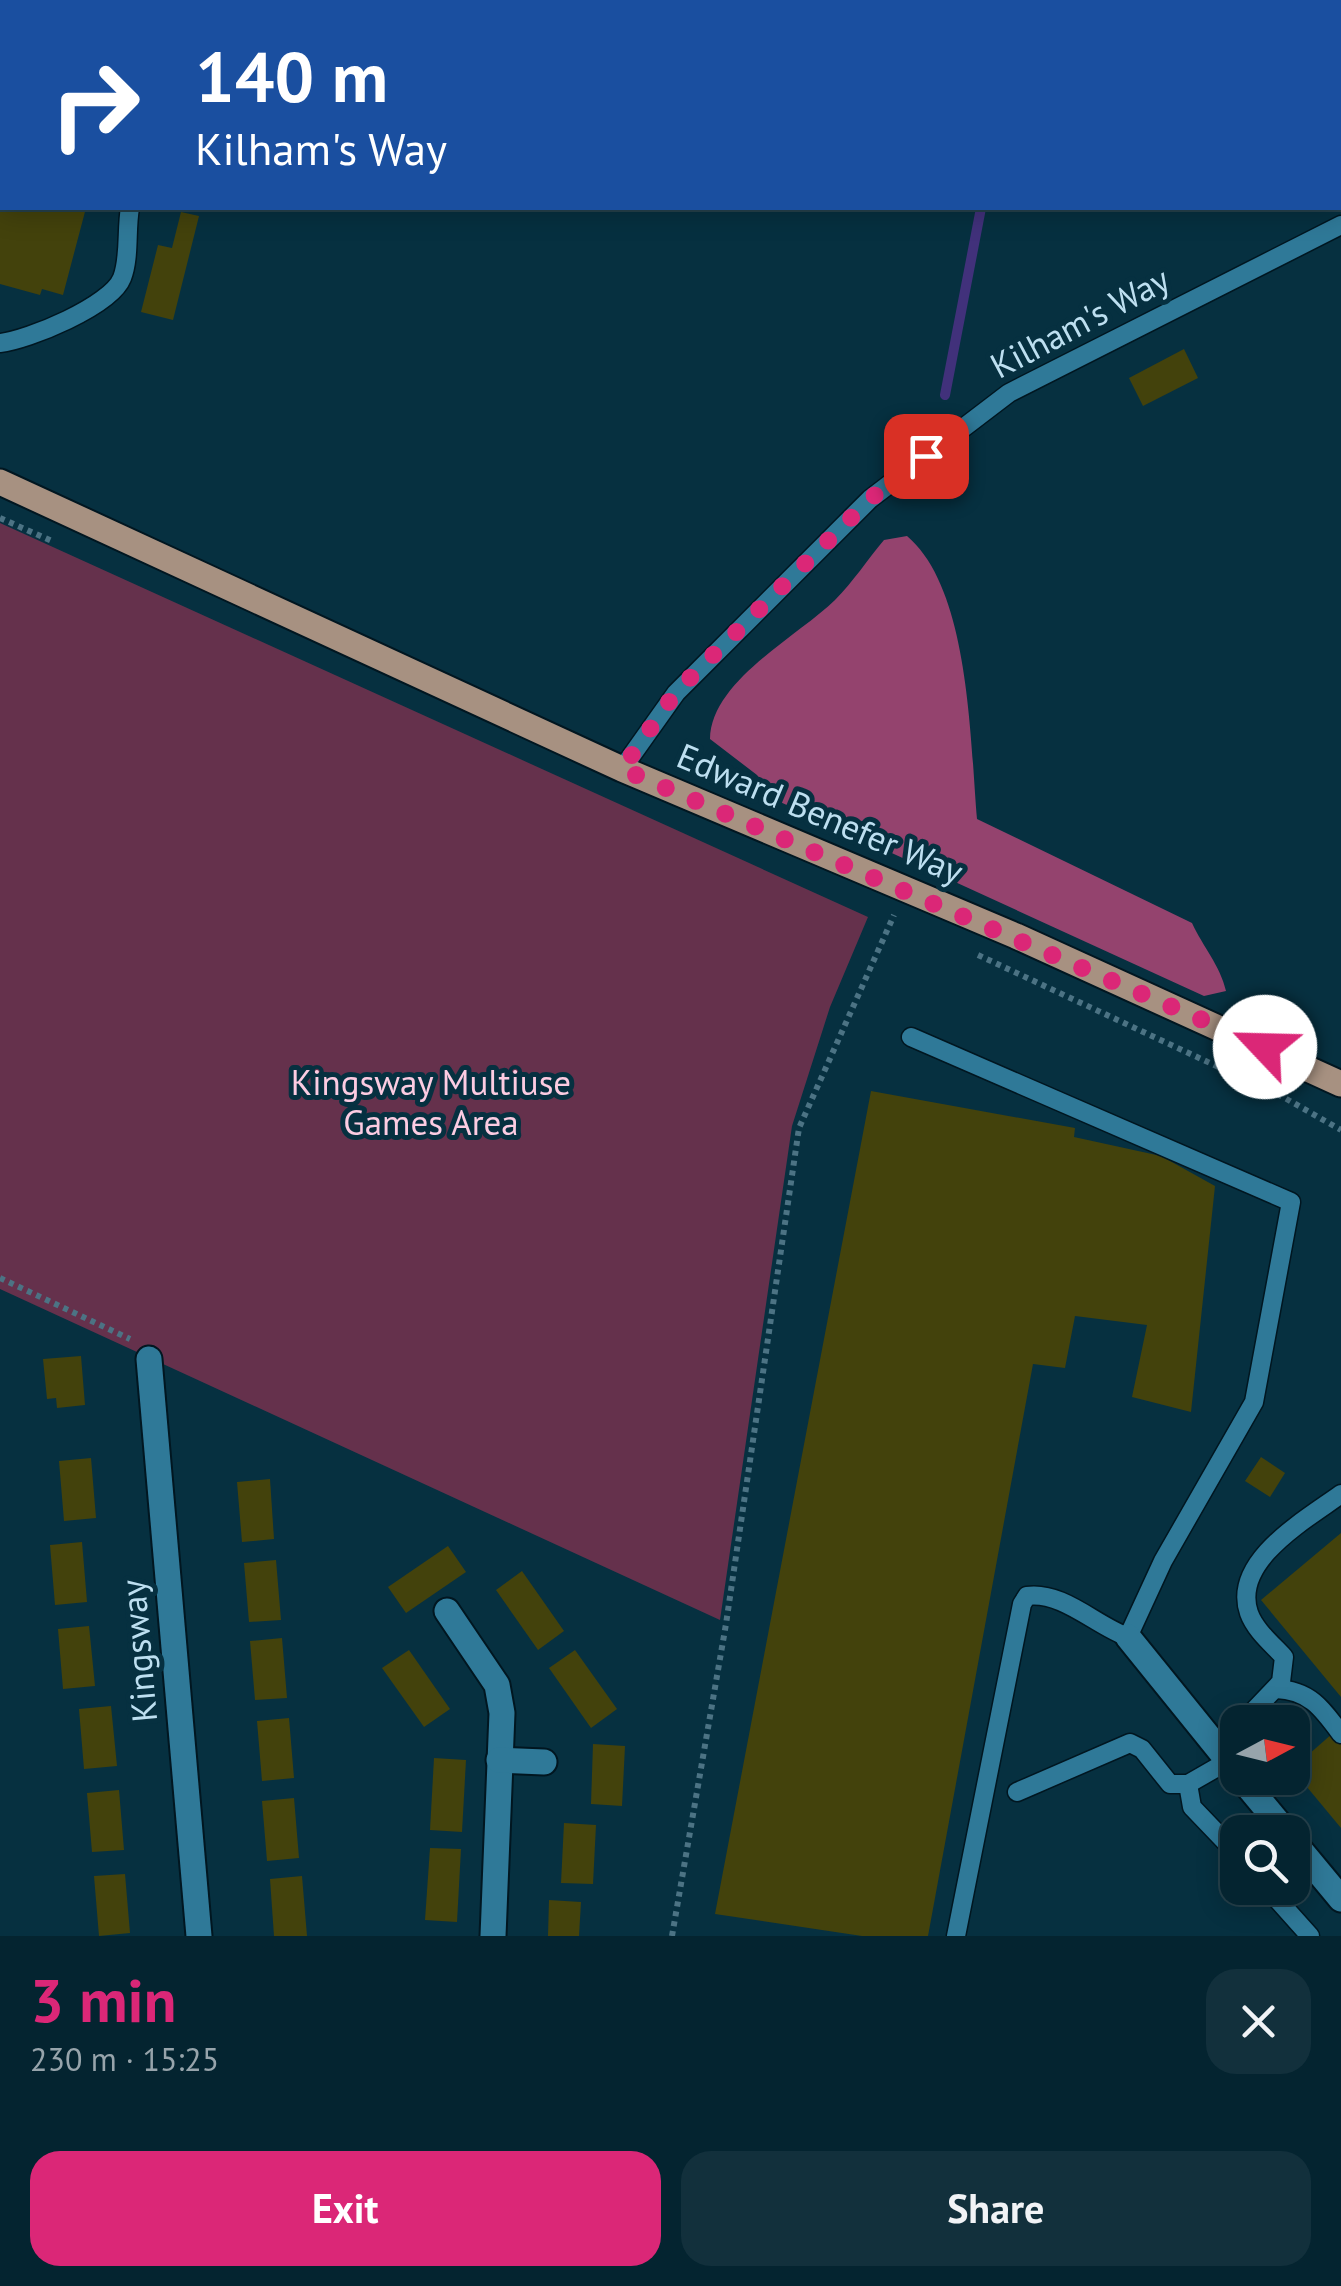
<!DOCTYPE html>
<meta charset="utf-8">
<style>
:root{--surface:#042430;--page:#12303c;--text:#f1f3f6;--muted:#97a4ab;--line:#25414c;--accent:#db2777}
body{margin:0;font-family:"PT Sans",sans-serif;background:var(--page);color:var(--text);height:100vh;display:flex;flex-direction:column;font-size:38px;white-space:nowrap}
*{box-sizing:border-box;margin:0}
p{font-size:32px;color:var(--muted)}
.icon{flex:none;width:55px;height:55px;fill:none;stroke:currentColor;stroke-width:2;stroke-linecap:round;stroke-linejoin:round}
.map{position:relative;height:1936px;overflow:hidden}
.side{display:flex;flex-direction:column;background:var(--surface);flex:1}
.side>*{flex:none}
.top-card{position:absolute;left:0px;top:0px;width:1342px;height:210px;box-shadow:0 5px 25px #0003,0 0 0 2px var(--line);background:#1a4fa0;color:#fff;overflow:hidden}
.needle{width:65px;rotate:83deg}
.fabs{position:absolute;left:1220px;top:1705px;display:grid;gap:20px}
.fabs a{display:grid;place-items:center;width:90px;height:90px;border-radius:20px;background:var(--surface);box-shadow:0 5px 25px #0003,0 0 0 2px var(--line);font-size:50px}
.pin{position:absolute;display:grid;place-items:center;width:85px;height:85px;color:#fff;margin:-42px;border-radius:20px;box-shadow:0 5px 15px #0006}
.me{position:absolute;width:110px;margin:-55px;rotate:294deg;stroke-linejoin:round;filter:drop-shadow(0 0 8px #0008)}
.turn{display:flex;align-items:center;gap:35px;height:210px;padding:0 30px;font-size:45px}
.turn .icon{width:130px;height:130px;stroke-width:2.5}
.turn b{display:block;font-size:70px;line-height:85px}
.round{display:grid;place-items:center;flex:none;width:105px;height:105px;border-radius:30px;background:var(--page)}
.overview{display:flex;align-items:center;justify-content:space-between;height:170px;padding:0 30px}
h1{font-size:60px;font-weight:600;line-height:75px;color:var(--accent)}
.action{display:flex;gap:20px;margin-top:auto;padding:20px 30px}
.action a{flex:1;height:115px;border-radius:30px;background:var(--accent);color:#fff;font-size:40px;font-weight:600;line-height:115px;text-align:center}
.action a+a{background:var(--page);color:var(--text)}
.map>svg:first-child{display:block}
.green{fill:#65314c}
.forest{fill:#94436e}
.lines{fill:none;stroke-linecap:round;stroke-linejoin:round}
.stream{stroke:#41317b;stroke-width:10}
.building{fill:#43420c}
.service-casing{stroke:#011620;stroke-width:21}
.minor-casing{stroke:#011620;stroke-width:29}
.primary-casing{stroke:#011620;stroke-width:29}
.path{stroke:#4c7384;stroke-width:6;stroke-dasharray:5 5;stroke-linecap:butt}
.service{stroke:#2f7998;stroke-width:18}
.minor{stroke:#2f7998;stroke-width:25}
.primary{stroke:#a79181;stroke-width:25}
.route{stroke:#db2777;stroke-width:18;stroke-dasharray:0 32.4}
.labels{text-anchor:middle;stroke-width:10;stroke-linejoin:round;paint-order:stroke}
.street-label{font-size:35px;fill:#bddff0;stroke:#063040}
.park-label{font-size:35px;fill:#fccce2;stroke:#063040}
</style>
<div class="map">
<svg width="1341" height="1936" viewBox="0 0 1341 1936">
<rect width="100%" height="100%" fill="#063040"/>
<path class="green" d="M 0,523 L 868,917 L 830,1007 L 792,1126 L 720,1620 L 0,1289 Z"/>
<path class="forest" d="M 907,536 C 970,589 970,740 977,819 L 1192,923 C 1203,947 1220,965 1226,991 L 1204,996 L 778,801 L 757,775 L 710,739 C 711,681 797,637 835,600 C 853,582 868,559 884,540 Z"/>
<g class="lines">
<g class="stream">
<path d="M 1020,2 L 1020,0"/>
<path d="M 945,395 L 981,208"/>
</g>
</g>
<g class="building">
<path d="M 0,208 L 86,208 L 63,295 L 42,289 L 40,295 L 0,284 Z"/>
<path d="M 181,212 L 199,216 L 173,320 L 141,312 L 158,245 L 172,248 Z"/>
<path d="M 1184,349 L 1198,378 L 1143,406 L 1129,378 Z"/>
<path d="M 871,1091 L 1075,1128 L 1074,1137 L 1161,1156 L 1215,1186 L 1191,1412 L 1132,1397 L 1147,1325 L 1075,1316 L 1065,1368 L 1033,1364 L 928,1936 L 862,1936 L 715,1914 Z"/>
<path d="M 81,1356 L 85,1405 L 57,1408 L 56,1398 L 47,1399 L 43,1359 Z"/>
<path d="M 1261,1457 L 1285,1473 L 1270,1497 L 1245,1481 Z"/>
<path d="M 91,1458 L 96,1518 L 64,1521 L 59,1461 Z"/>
<path d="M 270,1479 L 274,1539 L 242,1542 L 237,1482 Z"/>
<path d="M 1341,1533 L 1341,1697 L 1261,1600 Z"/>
<path d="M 82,1542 L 87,1602 L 55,1605 L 50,1545 Z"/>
<path d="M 448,1546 L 466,1572 L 406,1613 L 388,1587 Z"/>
<path d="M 276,1560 L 281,1620 L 249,1622 L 244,1563 Z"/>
<path d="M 522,1571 L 564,1631 L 538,1650 L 496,1590 Z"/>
<path d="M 89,1626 L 95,1686 L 63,1689 L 58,1629 Z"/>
<path d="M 282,1638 L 287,1698 L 255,1700 L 250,1641 Z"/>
<path d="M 409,1650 L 450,1709 L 424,1727 L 382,1668 Z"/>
<path d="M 575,1650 L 617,1709 L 591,1728 L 549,1668 Z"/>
<path d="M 111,1706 L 117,1766 L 84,1769 L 79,1709 Z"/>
<path d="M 289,1718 L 294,1778 L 262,1781 L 257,1721 Z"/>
<path d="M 1341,1726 L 1341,1828 L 1292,1769 Z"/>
<path d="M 593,1744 L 625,1746 L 622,1806 L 591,1804 Z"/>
<path d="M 434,1758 L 466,1760 L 462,1832 L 430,1830 Z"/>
<path d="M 119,1790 L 124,1850 L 92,1852 L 87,1793 Z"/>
<path d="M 294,1798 L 299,1858 L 267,1861 L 262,1801 Z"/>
<path d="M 564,1823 L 596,1825 L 593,1884 L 561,1883 Z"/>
<path d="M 430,1848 L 461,1849 L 457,1922 L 425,1920 Z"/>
<path d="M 125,1874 L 130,1933 L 99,1936 L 94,1876 Z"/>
<path d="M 302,1876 L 307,1936 L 274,1936 L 270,1879 Z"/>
<path d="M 549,1900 L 581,1902 L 579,1936 L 548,1936 Z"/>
</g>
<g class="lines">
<g class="service-casing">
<g id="service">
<path d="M 22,2 L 23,0"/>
<path d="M 0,86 L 2,76"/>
<path d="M 0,144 L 2,145"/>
<path d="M 0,343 C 28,340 111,306 122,278 C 130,258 126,229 130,208"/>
<path d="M 622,769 L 676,693 L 870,499 L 1009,393 L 1341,225"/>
<path d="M 911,1037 L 1291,1202 L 1254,1402 L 1163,1561 L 1128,1637 C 1096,1626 1063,1591 1027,1596 L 1022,1604 L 956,1936"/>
<path d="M 1276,1689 C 1309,1690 1322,1708 1341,1734"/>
<path d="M 1243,1722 L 1281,1682 L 1284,1657 C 1272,1644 1255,1630 1249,1613 C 1231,1561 1307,1519 1341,1494"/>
<path d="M 1216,1747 L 1238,1728"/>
<path d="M 1188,1784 L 1192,1807 L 1238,1855"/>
<path d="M 1017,1792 L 1130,1743 L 1142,1749 L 1170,1784 L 1188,1784 L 1228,1761"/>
<path d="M 1267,1888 L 1310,1936"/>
</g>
</g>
<g class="minor-casing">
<g id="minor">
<path d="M 149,1359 L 199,1936"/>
<path d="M 447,1611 L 497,1685 L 502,1713 L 493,1936"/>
<path d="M 1128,1637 L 1238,1773"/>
<path d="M 499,1760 L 544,1762"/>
<path d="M 1241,1778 L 1286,1832"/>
<path d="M 1292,1840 L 1341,1899"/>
</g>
</g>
<g class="primary-casing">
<path id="primary" d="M 0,482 L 622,769 L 1016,936 L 1341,1084"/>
</g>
<g class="path">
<path d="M 0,518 L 54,542"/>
<path d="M 978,955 L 1283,1097 L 1341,1130"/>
<path d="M 0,1278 L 130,1339"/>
<path d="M 672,1936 L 726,1624 L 799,1128 L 894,915"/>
</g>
<use href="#service" class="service"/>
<use href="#minor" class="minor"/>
<use href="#primary" class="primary"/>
</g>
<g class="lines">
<path class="route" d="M 926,456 L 870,499 L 676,692 L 622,769 L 1265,1047"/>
</g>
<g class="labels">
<g class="street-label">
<text transform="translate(1080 323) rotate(-28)" y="12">Kilham's Way</text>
<text transform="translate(820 814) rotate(23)" y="12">Edward Benefer Way</text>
<text transform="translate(139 1651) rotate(-95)" y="12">Kingsway</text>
</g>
<g class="park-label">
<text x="431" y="1095">Kingsway Multiuse<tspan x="431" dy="40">Games Area</tspan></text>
</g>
</g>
</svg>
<div class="fabs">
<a><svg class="needle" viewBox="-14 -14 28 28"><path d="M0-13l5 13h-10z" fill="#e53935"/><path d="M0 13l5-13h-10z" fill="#97a4ab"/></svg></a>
<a><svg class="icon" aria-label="search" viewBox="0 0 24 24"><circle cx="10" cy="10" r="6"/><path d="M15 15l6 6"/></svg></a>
</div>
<div class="pin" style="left:926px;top:456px;background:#d93025"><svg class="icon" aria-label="arrive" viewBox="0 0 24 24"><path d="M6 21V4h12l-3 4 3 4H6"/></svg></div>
<svg class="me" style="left:1265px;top:1047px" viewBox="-20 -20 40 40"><circle r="19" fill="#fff"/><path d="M0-13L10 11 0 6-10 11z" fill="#db2777"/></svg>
<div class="top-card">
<div class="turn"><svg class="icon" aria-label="right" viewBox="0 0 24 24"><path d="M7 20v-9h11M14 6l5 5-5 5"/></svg><div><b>140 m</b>Kilham's Way</div></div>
</div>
</div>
<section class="side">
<div class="overview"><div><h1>3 min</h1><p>230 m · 15:25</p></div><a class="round"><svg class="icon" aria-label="close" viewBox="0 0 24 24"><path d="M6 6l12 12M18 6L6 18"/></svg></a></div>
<div class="action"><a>Exit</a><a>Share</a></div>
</section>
